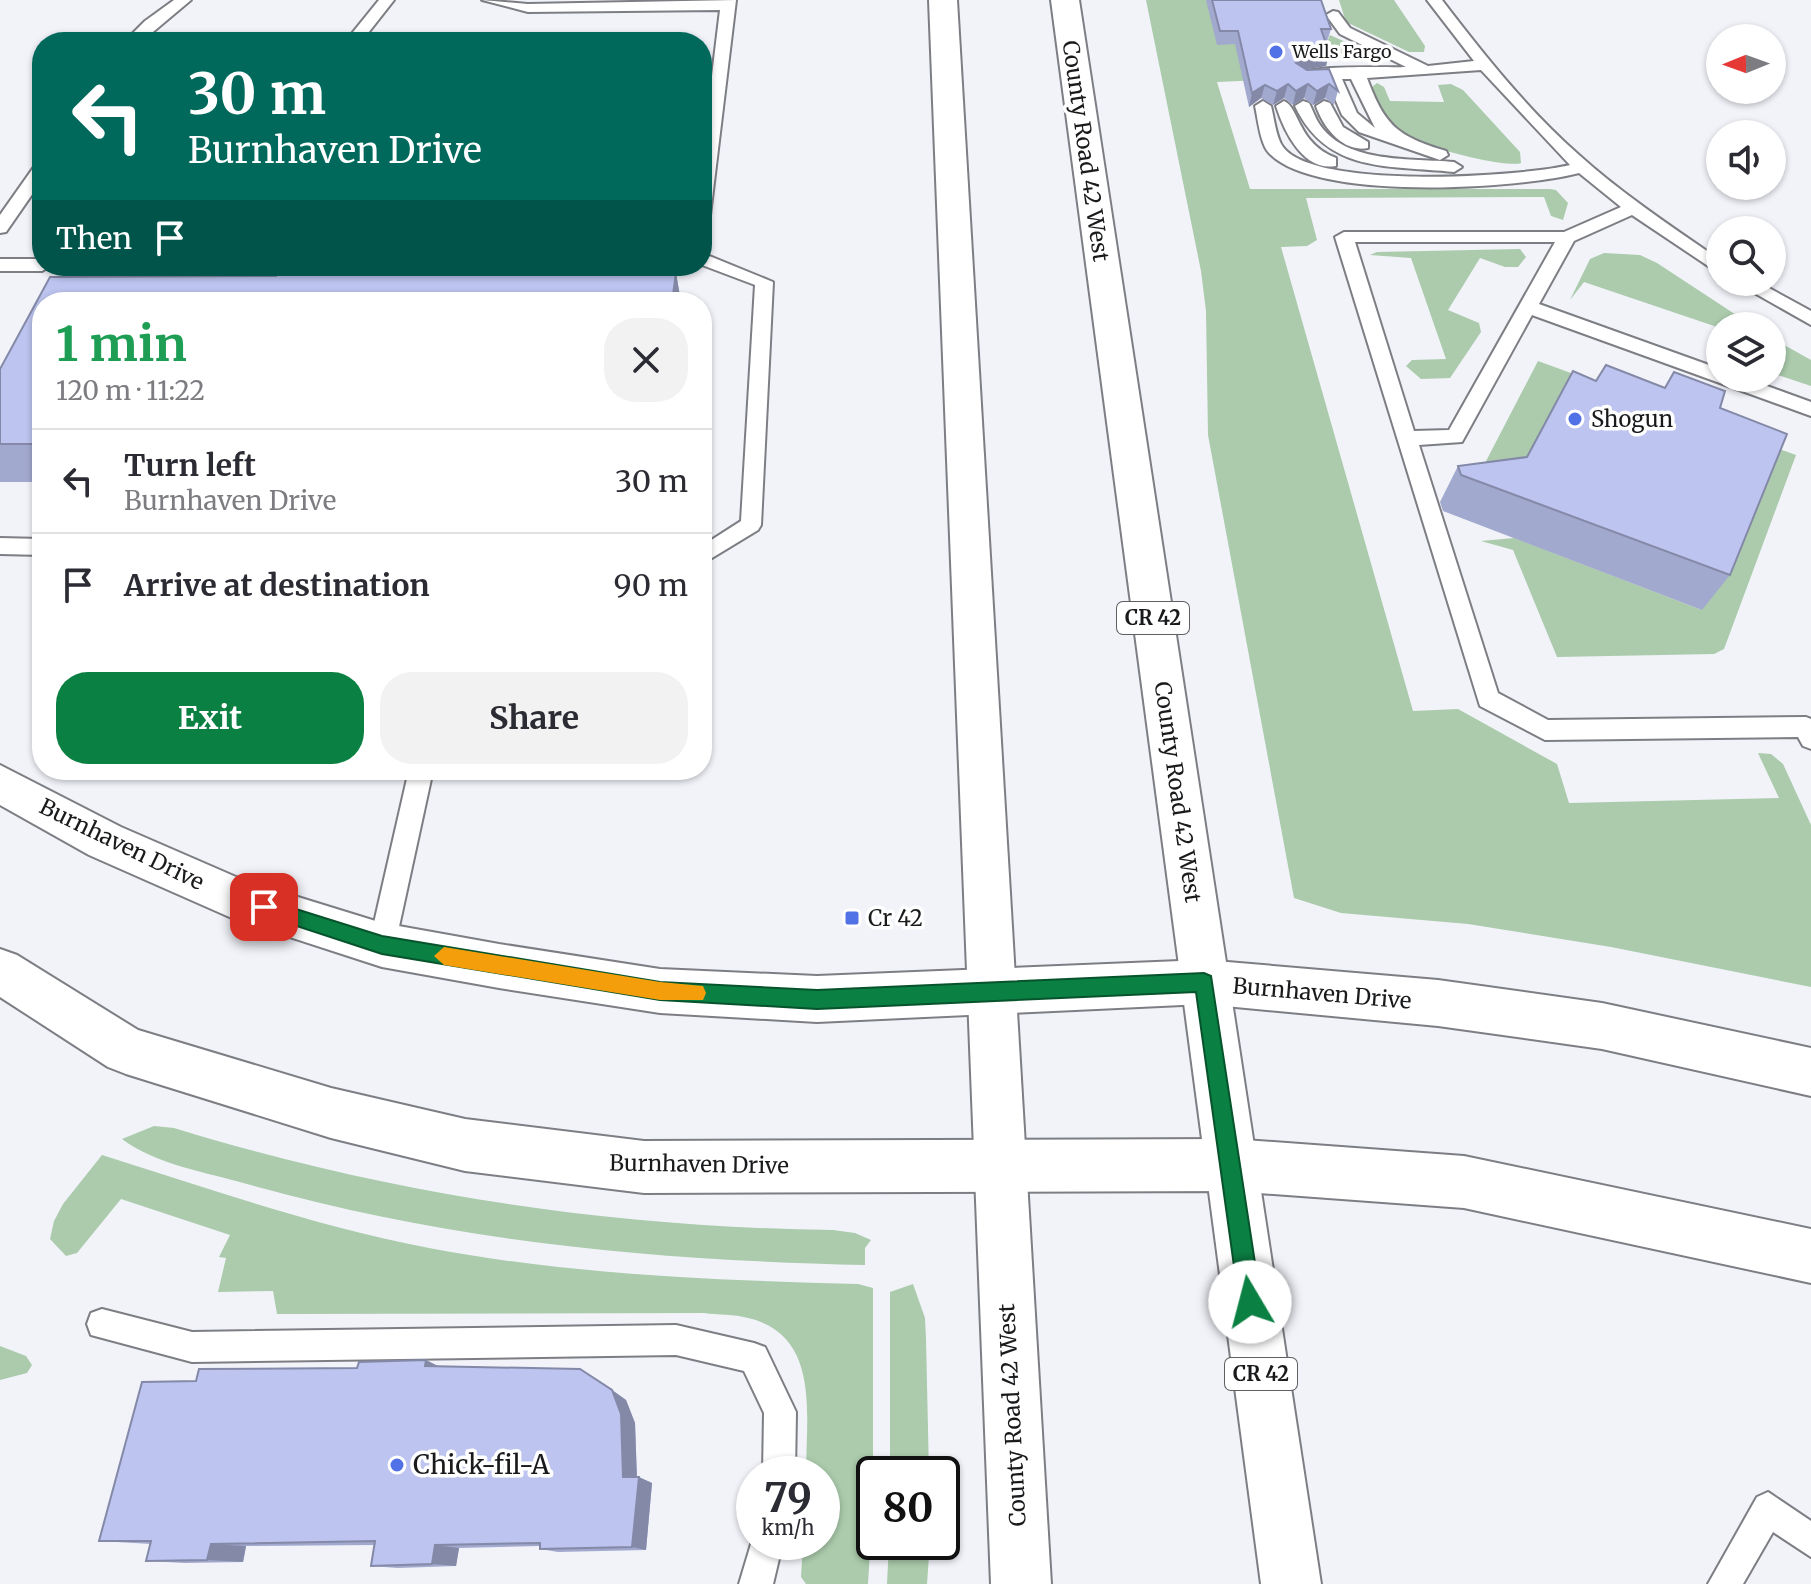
<!DOCTYPE html>
<meta charset="utf-8">
<style>
:root{--surface:#fff;--page:#f2f2f3;--text:#2b2b33;--muted:#7c7c81;--line:#e1e1e2;--accent:#0b8043}
body{margin:0;font-family:Merriweather,serif;background:var(--page);color:var(--text);height:100vh;display:flex;flex-direction:column;font-size:30px;white-space:nowrap}
*{box-sizing:border-box;margin:0}
p{font-size:26px;color:var(--muted)}
.icon{flex:none;width:44px;height:44px;fill:none;stroke:currentColor;stroke-width:2;stroke-linecap:round;stroke-linejoin:round}
.map{position:relative;flex:1;overflow:hidden}
.sheet{position:absolute;left:32px;top:292px;width:680px;height:488px;display:flex;flex-direction:column;background:var(--surface);border-radius:32px;box-shadow:0 2px 6px #0004}
.sheet>*{flex:none}
.guide{position:absolute;left:32px;top:32px;width:680px;height:244px;border-radius:32px;box-shadow:0 2px 6px #0004;background:#00695c;color:#fff;overflow:hidden}
.needle{width:52px;rotate:269deg}
.controls{position:absolute;left:1706px;top:24px;display:grid;gap:16px}
.controls a{display:grid;place-items:center;width:80px;height:80px;border-radius:50%;background:var(--surface);box-shadow:0 2px 6px #0004;font-size:40px}
.speed{position:absolute;left:736px;top:1456px;display:flex;gap:16px;font-size:40px;font-weight:700;text-align:center}
.speed>*{display:grid;place-content:center;width:104px;height:104px;border-radius:50%;background:var(--surface);box-shadow:0 2px 6px #0004;line-height:1}
.speed small{font-size:20px;font-weight:400}
.speed .limit{border:4px solid #111;border-radius:12px;background:#fff;color:#111}
.pin{position:absolute;display:grid;place-items:center;width:68px;height:68px;color:#fff;margin:-34px;border-radius:16px;box-shadow:0 4px 12px #0006}
.me{position:absolute;width:88px;margin:-44px;rotate:352deg;stroke-linejoin:round;filter:drop-shadow(0 0 6px #0008)}
.turn{display:flex;align-items:center;gap:28px;height:168px;padding:0 24px;font-size:36px}
.turn .icon{width:104px;height:104px;stroke-width:2.5}
.turn b{display:block;font-size:56px;line-height:68px}
.then{display:flex;align-items:center;height:76px;padding:0 24px;background:#0003;gap:16px;font-size:30px}
.round{display:grid;place-items:center;flex:none;width:84px;height:84px;border-radius:32px;background:var(--page)}
.overview{display:flex;align-items:center;justify-content:space-between;height:136px;padding:0 24px}
h1{font-size:48px;font-weight:700;line-height:60px;color:#1e9e55}
.button{display:flex;gap:16px;margin-top:auto;padding:16px 24px}
.button a{flex:1;height:92px;border-radius:32px;background:var(--accent);color:#fff;font-size:32px;font-weight:700;line-height:92px;text-align:center}
.button a+a{background:var(--page);color:var(--text)}
ul{padding:0;list-style:none}
li{display:flex;align-items:center;gap:24px;height:104px;padding:0 24px;border-top:2px solid var(--line)}
li div{flex:1}
li b{display:block;font-size:30px}
li em{font-style:normal}
.map>svg:first-child{display:block}
.green{fill:#abcbac}
.lines{fill:none;stroke-linecap:round;stroke-linejoin:round}
.lane-casing{stroke:#7d7e84;stroke-width:4}
.secondary-casing{stroke:#7d7e84;stroke-width:4}
.highway-casing{stroke:#7d7e84;stroke-width:4}
.lane{fill:#fff;fill-rule:evenodd}
.secondary{fill:#fff;fill-rule:evenodd}
.highway{fill:#fff;fill-rule:evenodd}
.wall{fill:#a2a9ce}
.shaded-wall{fill:#8489a7}
.building{fill:#bcc4ef;stroke:#8489a7;stroke-width:2}
.route{fill:#0b8043;stroke:#07532c;stroke-width:2}
.slow{fill:#f59e0b}
.poi-dot{fill:#5172e7;stroke:#fff;stroke-width:3}
.labels{text-anchor:middle;stroke-width:7;stroke-linejoin:round;paint-order:stroke}
.far-poi-label{font-size:18px;fill:#191a1c;stroke:#fff;text-anchor:start}
.shield{fill:#fff;stroke:#5e5f60;stroke-width:2}
.shield-label{font-size:20px;font-weight:bold;fill:#191a1c}
.street-label{font-size:22px;fill:#191a1c;stroke:#fff}
.poi-label{font-size:22px;fill:#191a1c;stroke:#fff;text-anchor:start}
.near-poi-label{font-size:26px;fill:#191a1c;stroke:#fff;text-anchor:start}
</style>
<div class="map">
<svg width="1811" height="1584" viewBox="0 0 1811 1584">
<rect width="100%" height="100%" fill="#f1f3f9"/>
<g class="green">
<path d="M 1146,0 L 1206,0 L 1252,44 L 1263,80 L 1217,82 L 1250,189 L 1550,189 L 1556,190 L 1568,203 L 1563,220 L 1551,216 L 1544,197 L 1306,198 L 1317,240 L 1307,246 L 1281,247 L 1413,711 L 1458,709 L 1557,764 L 1569,803 L 1779,798 L 1758,753 L 1771,754 L 1783,764 L 1811,825 L 1811,987 L 1611,947 L 1468,924 L 1341,913 L 1294,898 L 1208,435 L 1206,311 L 1201,271 Z"/>
<path d="M 1339,0 L 1394,0 L 1425,46 L 1424,52 L 1409,52 L 1346,22 Z"/>
<path d="M 1330,35 L 1379,57 L 1299,60 L 1294,43 L 1327,42 Z"/>
<path d="M 1377,83 L 1384,87 L 1390,101 L 1444,102 L 1438,85 L 1451,84 L 1463,90 L 1520,152 L 1521,163 C 1502,169 1405,142 1389,127 C 1380,119 1376,98 1372,87 Z"/>
<path d="M 1520,249 L 1526,257 L 1518,267 L 1505,267 L 1480,258 L 1448,310 L 1479,323 L 1481,332 L 1450,378 L 1421,379 L 1406,366 L 1412,360 L 1446,359 L 1411,258 L 1370,255 L 1377,252 Z"/>
<path d="M 1604,253 L 1640,255 L 1657,263 L 1753,326 L 1720,328 L 1584,282 L 1570,300 L 1590,259 Z"/>
<path d="M 1772,338 L 1811,360 L 1811,386 L 1772,373 Z"/>
<path d="M 1538,361 L 1796,455 L 1724,649 L 1714,654 L 1557,657 L 1513,550 L 1481,541 L 1514,538 L 1702,610 L 1470,492 Z"/>
<path d="M 154,1126 L 174,1128 C 389,1194 607,1227 833,1230 L 855,1233 L 871,1240 L 865,1248 L 865,1265 C 653,1260 453,1242 247,1184 C 205,1172 157,1165 122,1139 Z"/>
<path d="M 102,1155 C 210,1189 318,1227 429,1248 C 571,1275 714,1280 858,1284 L 873,1288 L 873,1501 L 868,1584 L 806,1584 L 801,1577 L 803,1542 L 822,1542 L 822,1474 L 806,1474 C 806,1416 821,1335 748,1318 C 734,1314 718,1315 704,1313 L 277,1314 L 273,1291 L 218,1292 L 226,1258 L 219,1257 L 230,1235 L 121,1199 L 77,1253 L 66,1256 L 50,1239 L 54,1221 L 63,1204 Z"/>
<path d="M 913,1284 L 925,1318 L 926,1339 L 929,1474 L 890,1474 L 890,1292 Z"/>
<path d="M 0,1346 L 26,1356 L 32,1365 L 27,1373 L 0,1380 Z"/>
<path d="M 889,1542 L 930,1542 L 927,1584 L 887,1584 Z"/>
</g>
<g class="lines">
<g class="lane-casing">
<g id="lane">
<path d="M 174,0 L 191,0 L 141,42 L 124,42 L 145,21 Z"/>
<path d="M 379,0 L 394,0 L 361,42 L 345,42 Z"/>
<path d="M 482,0 L 528,4 L 736,0 L 708,232 L 702,233 L 702,158 L 720,10 L 528,12 Z"/>
<path d="M 1427,0 L 1442,0 C 1484,55 1527,109 1579,155 C 1621,193 1672,227 1720,260 L 1720,274 L 1632,215 L 1574,241 L 1539,304 L 1720,369 L 1720,378 L 1745,378 L 1811,402 L 1811,416 L 1532,315 L 1462,442 L 1419,445 L 1498,693 L 1548,720 L 1806,717 L 1811,719 L 1811,749 L 1803,746 L 1798,737 L 1545,740 L 1480,706 L 1335,237 L 1344,232 L 1564,232 L 1621,207 L 1579,173 C 1518,189 1314,202 1269,153 C 1260,143 1258,119 1255,106 L 1263,101 L 1271,106 C 1274,117 1276,138 1283,147 C 1315,190 1520,177 1570,165 L 1481,70 L 1367,78 C 1385,126 1397,136 1446,151 L 1448,155 L 1440,160 L 1359,132 L 1342,115 L 1327,80 L 1303,81 L 1295,76 C 1310,64 1382,68 1406,67 L 1340,34 L 1326,15 L 1333,11 L 1338,12 L 1350,28 L 1428,66 L 1474,61 ZM 1342,79 L 1351,79 L 1375,128 L 1357,113 ZM 1355,242 L 1555,242 L 1449,430 L 1414,431 Z"/>
<path d="M 1284,101 C 1299,107 1298,144 1336,158 L 1336,166 C 1303,172 1284,131 1276,106 Z"/>
<path d="M 1303,101 L 1309,103 C 1313,110 1315,118 1320,125 C 1347,164 1412,158 1454,162 L 1462,167 L 1454,172 C 1389,165 1327,174 1295,106 Z"/>
<path d="M 1324,101 L 1330,103 L 1343,127 L 1368,142 L 1368,148 C 1343,153 1323,127 1316,106 Z"/>
<path d="M 42,163 L 42,180 L 6,232 L 0,233 L 0,215 L 36,164 Z"/>
<path d="M 702,253 L 773,282 L 761,525 L 758,530 L 702,564 L 702,546 L 741,521 L 755,285 L 702,265 Z"/>
<path d="M 0,259 L 42,259 L 42,266 L 50,266 L 42,271 L 0,271 Z"/>
<path d="M 1735,282 L 1758,282 L 1811,311 L 1811,325 Z"/>
<path d="M 0,538 L 42,539 L 42,555 L 0,554 Z"/>
<path d="M 409,770 L 433,770 L 395,945 L 391,953 L 382,957 L 373,953 L 369,945 Z"/>
<path d="M 102,1309 L 192,1332 L 676,1325 L 754,1343 L 765,1347 L 796,1412 L 795,1474 L 763,1474 L 764,1413 L 744,1371 L 676,1355 L 192,1362 L 91,1335 L 87,1324 L 91,1313 Z"/>
<path d="M 1768,1492 L 1811,1521 L 1811,1557 L 1773,1532 L 1743,1584 L 1708,1584 L 1757,1497 Z"/>
<path d="M 754,1534 L 754,1542 L 783,1542 L 773,1584 L 739,1584 Z"/>
</g>
</g>
<g class="secondary-casing">
<g id="secondary">
<path d="M 0,765 L 121,827 L 243,880 L 382,923 L 499,944 L 660,969 L 817,976 L 1204,960 L 1438,980 L 1602,1003 L 1811,1048 L 1811,1096 L 1602,1049 L 1438,1026 L 1204,1004 L 817,1022 L 660,1013 L 499,988 L 382,967 L 234,919 L 89,855 L 0,805 Z"/>
<path d="M 0,949 L 17,955 L 138,1030 L 331,1088 L 465,1119 L 644,1141 L 1231,1139 L 1464,1156 L 1811,1229 L 1811,1283 L 1464,1208 L 1231,1191 L 644,1193 L 465,1171 L 331,1138 L 126,1074 L 108,1067 L 0,997 Z"/>
</g>
</g>
<g class="highway-casing">
<g id="highway">
<path d="M 929,0 L 957,0 L 1051,1584 L 991,1584 Z"/>
<path d="M 1051,0 L 1079,0 L 1321,1584 L 1261,1584 Z"/>
</g>
</g>
<use href="#lane" class="lane"/>
<use href="#secondary" class="secondary"/>
<use href="#highway" class="highway"/>
</g>
<g class="wall">
<path d="M 1206,0 L 1321,0 L 1331,29 L 1327,42 L 1326,42 L 1329,52 L 1326,66 L 1305,69 L 1338,91 L 1334,105 L 1325,98 L 1313,105 L 1304,98 L 1293,105 L 1284,98 L 1273,105 L 1261,98 L 1249,107 L 1235,44 L 1217,45 Z"/>
<path d="M 280,266 L 614,266 L 613,273 L 676,273 L 681,302 L 42,302 L 42,482 L 0,482 L 0,369 L 50,277 L 276,276 Z"/>
<path d="M 1674,372 L 1720,408 L 1730,575 L 1702,610 L 1443,511 L 1440,502 L 1458,466 L 1526,457 L 1596,381 L 1664,388 Z"/>
<path d="M 426,1360 L 438,1366 L 612,1390 L 626,1400 L 635,1423 L 637,1477 L 652,1483 L 646,1550 L 558,1552 L 540,1549 L 540,1546 L 459,1548 L 456,1566 L 398,1568 L 371,1566 L 375,1545 L 246,1546 L 243,1562 L 185,1563 L 146,1561 L 151,1544 L 99,1541 L 196,1381 L 357,1368 Z"/>
</g>
<g class="shaded-wall">
<path d="M 1329,52 L 1326,66 L 1302,70 L 1296,63 L 1305,56 Z"/>
<path d="M 1288,84 L 1284,98 L 1273,105 L 1277,91 Z"/>
<path d="M 1308,84 L 1304,98 L 1293,105 L 1296,91 Z"/>
<path d="M 1329,84 L 1325,98 L 1313,105 L 1317,91 Z"/>
<path d="M 1265,85 L 1261,98 L 1249,107 L 1252,93 Z"/>
<path d="M 598,266 L 614,266 L 608,302 L 597,273 Z"/>
<path d="M 676,273 L 681,302 L 672,302 Z"/>
<path d="M 426,1360 L 449,1372 L 425,1366 Z"/>
<path d="M 612,1390 L 626,1400 L 635,1423 L 637,1483 L 623,1477 Z"/>
<path d="M 639,1477 L 652,1483 L 646,1550 L 632,1547 Z"/>
<path d="M 211,1544 L 246,1546 L 243,1562 L 207,1560 Z"/>
<path d="M 435,1545 L 459,1548 L 456,1566 L 432,1564 Z"/>
</g>
<g class="building">
<path d="M 1212,0 L 1321,0 L 1331,29 L 1321,29 L 1329,52 L 1305,56 L 1296,63 L 1307,70 L 1329,69 L 1338,91 L 1329,84 L 1317,91 L 1308,84 L 1296,91 L 1288,84 L 1277,91 L 1265,85 L 1252,93 L 1238,31 L 1220,31 Z"/>
<path d="M 280,266 L 598,266 L 597,273 L 676,273 L 672,302 L 42,302 L 42,444 L 0,444 L 0,369 L 50,277 L 276,276 Z"/>
<path d="M 1606,365 L 1665,388 L 1674,372 L 1725,391 L 1720,408 L 1787,434 L 1730,575 L 1461,475 L 1458,466 L 1527,457 L 1573,371 L 1596,381 Z"/>
<path d="M 426,1360 L 425,1366 L 580,1369 L 612,1390 L 621,1414 L 623,1477 L 639,1477 L 632,1547 L 540,1549 L 540,1543 L 435,1545 L 432,1564 L 371,1566 L 375,1541 L 211,1544 L 207,1560 L 146,1561 L 151,1541 L 99,1541 L 142,1382 L 196,1381 L 199,1369 L 357,1368 L 359,1362 Z"/>
</g>
<path class="route" d="M 264,899 L 382,936 L 660,982 L 817,990 L 1204,973 L 1211,976 L 1261,1302 L 1258,1310 L 1250,1313 L 1242,1310 L 1239,1302 L 1196,992 L 817,1009 L 660,1000 L 382,954 L 257,913 L 254,907 Z"/>
<path class="slow" d="M 444,947 L 660,982 L 703,986 L 706,993 L 703,1000 L 660,1000 L 444,965 L 434,956 Z"/>
<g class="poi-dot">
<circle cx="1276" cy="52" r="8"/>
<circle cx="1575" cy="419" r="8"/>
<rect x="844" y="910" width="16" height="16" rx="4"/>
<circle cx="397" cy="1465" r="8"/>
</g>
<g class="labels">
<g class="far-poi-label">
<text x="1292" y="58">Wells Fargo</text>
</g>
<g class="shield">
<rect x="1117" y="602" width="72" height="32" rx="6"/>
<rect x="1225" y="1358" width="72" height="32" rx="6"/>
</g>
<g class="shield-label">
<text x="1153" y="625">CR 42</text>
<text x="1261" y="1381">CR 42</text>
</g>
<g class="street-label">
<text transform="translate(1086 151) rotate(82)" y="8">County Road 42 West</text>
<text transform="translate(1178 792) rotate(82)" y="8">County Road 42 West</text>
<text transform="translate(122 844) rotate(26)" y="8">Burnhaven Drive</text>
<text transform="translate(1322 993) rotate(5)" y="8">Burnhaven Drive</text>
<text transform="translate(699 1164) rotate(1)" y="8">Burnhaven Drive</text>
<text transform="translate(1012 1415) rotate(-93)" y="8">County Road 42 West</text>
</g>
<g class="poi-label">
<text x="1591" y="427">Shogun</text>
<text x="868" y="926">Cr 42</text>
</g>
<g class="near-poi-label">
<text x="413" y="1474">Chick-fil-A</text>
</g>
</g>
</svg>
<div class="controls">
<a><svg class="needle" viewBox="-14 -14 28 28"><path d="M0-13l5 13h-10z" fill="#e53935"/><path d="M0 13l5-13h-10z" fill="#7c7c81"/></svg></a>
<a><svg class="icon" aria-label="sound" viewBox="0 0 24 24"><path d="M4 9h4l5-4v14l-5-4H4zM17 9q2 3 0 6"/></svg></a>
<a><svg class="icon" aria-label="search" viewBox="0 0 24 24"><circle cx="10" cy="10" r="6"/><path d="M15 15l6 6"/></svg></a>
<a><svg class="icon" aria-label="layers" viewBox="0 0 24 24"><path d="M12 4l9 5-9 5-9-5zM3 14l9 5 9-5"/></svg></a>
</div>
<div class="speed"><div>79<small>km/h</small></div><div class="limit">80</div></div>
<div class="pin" style="left:264px;top:907px;background:#d93025"><svg class="icon" aria-label="arrive" viewBox="0 0 24 24"><path d="M6 21V4h12l-3 4 3 4H6"/></svg></div>
<svg class="me" style="left:1250px;top:1302px" viewBox="-20 -20 40 40"><circle r="19" fill="#fff"/><path d="M0-13L10 11 0 6-10 11z" fill="#0b8043"/></svg>
<div class="guide">
<div class="turn"><svg class="icon" aria-label="left" viewBox="0 0 24 24"><path d="M17 20v-9H6M10 6l-5 5 5 5"/></svg><div><b>30 m</b>Burnhaven Drive</div></div>
<div class="then">Then<svg class="icon" aria-label="arrive" viewBox="0 0 24 24"><path d="M6 21V4h12l-3 4 3 4H6"/></svg></div>
</div>
<section class="sheet">
<div class="overview"><div><h1>1 min</h1><p>120 m · 11:22</p></div><a class="round"><svg class="icon" aria-label="close" viewBox="0 0 24 24"><path d="M6 6l12 12M18 6L6 18"/></svg></a></div>
<ul>
<li><svg class="icon" aria-label="left" viewBox="0 0 24 24"><path d="M17 20v-9H6M10 6l-5 5 5 5"/></svg><div><b>Turn left</b><p>Burnhaven Drive</p></div><em>30 m</em></li>
<li><svg class="icon" aria-label="arrive" viewBox="0 0 24 24"><path d="M6 21V4h12l-3 4 3 4H6"/></svg><div><b>Arrive at destination</b></div><em>90 m</em></li>
</ul>
<div class="button"><a>Exit</a><a>Share</a></div>
</section>
</div>
